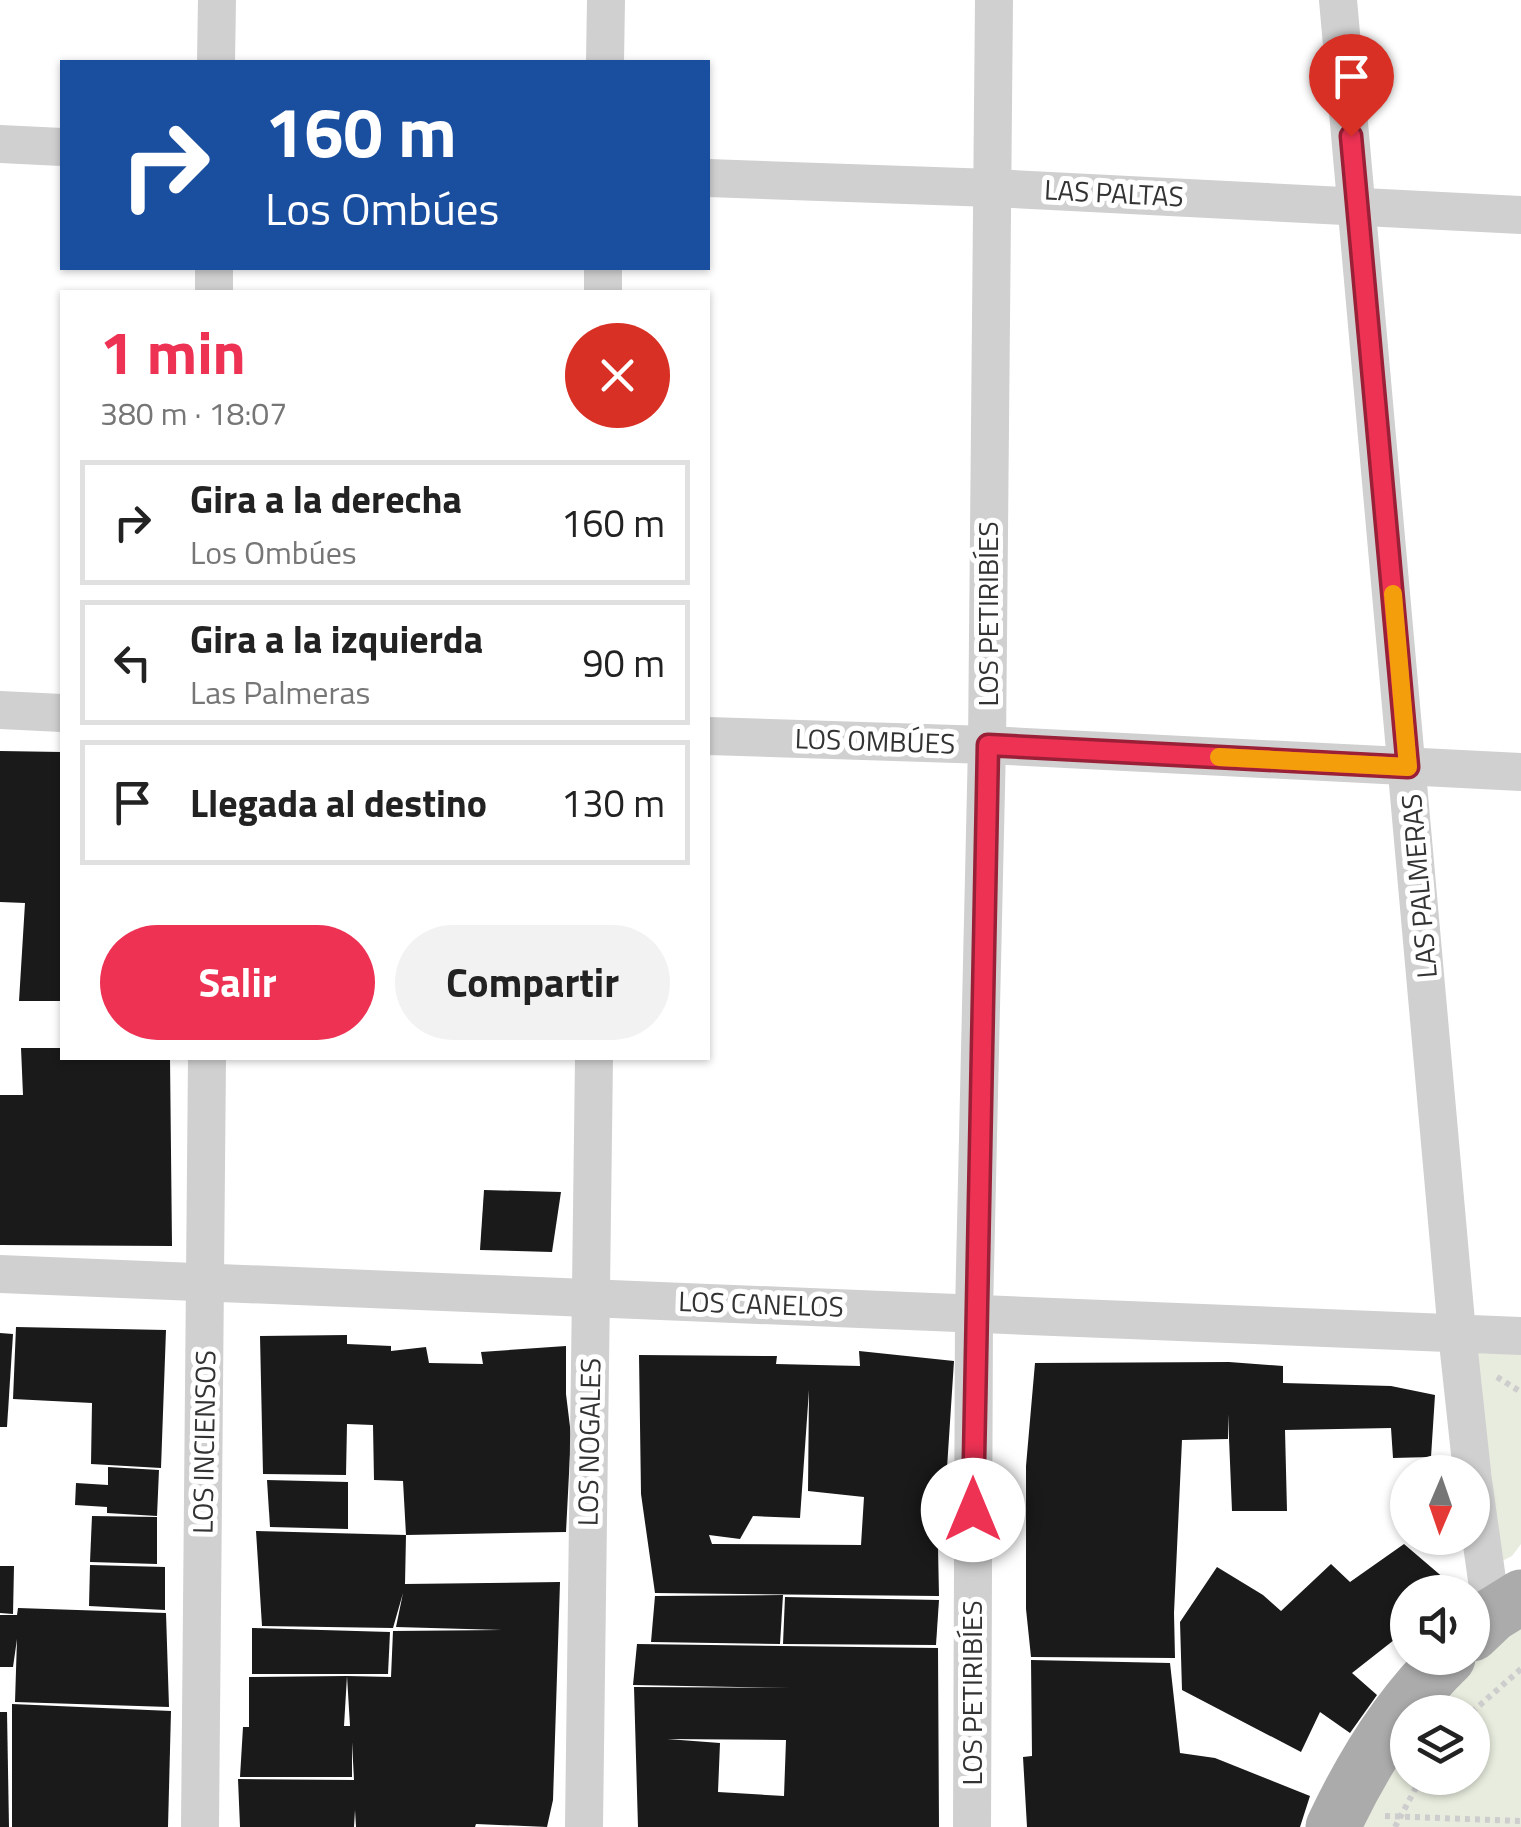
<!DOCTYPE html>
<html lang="es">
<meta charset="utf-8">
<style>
:root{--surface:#fff;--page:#f2f2f2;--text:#222;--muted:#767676;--line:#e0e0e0;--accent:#ed3254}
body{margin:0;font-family:"Titillium Web",sans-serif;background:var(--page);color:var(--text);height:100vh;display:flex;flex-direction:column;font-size:38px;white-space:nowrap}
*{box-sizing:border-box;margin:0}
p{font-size:32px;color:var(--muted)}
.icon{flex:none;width:55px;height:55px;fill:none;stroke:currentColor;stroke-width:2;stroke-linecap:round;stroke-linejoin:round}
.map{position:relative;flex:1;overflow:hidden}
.side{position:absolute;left:60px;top:290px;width:650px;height:770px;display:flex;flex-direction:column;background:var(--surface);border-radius:0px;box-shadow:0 2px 8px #0004}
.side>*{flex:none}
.guide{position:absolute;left:60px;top:60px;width:650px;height:210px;border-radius:0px;box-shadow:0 2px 8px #0004;background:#1a4fa0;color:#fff;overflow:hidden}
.needle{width:65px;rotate:182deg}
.fabs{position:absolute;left:1390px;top:1455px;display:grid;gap:20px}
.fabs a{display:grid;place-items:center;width:100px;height:100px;border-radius:50%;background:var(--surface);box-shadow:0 2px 8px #0004;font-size:50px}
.pin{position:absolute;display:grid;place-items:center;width:85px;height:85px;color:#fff;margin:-102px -42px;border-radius:50% 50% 50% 0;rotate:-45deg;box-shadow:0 0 10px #0007}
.pin .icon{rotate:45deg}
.me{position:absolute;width:110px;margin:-55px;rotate:0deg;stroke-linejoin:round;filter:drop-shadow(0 0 8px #0008)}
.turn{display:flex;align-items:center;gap:35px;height:210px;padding:0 40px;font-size:45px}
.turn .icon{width:130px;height:130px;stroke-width:2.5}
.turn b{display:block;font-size:70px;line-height:85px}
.round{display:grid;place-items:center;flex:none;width:105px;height:105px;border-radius:52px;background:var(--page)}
.head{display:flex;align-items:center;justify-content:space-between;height:170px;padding:0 40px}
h1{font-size:60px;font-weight:700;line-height:75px;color:var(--accent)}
.cta{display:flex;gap:20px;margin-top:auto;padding:20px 40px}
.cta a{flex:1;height:115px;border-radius:60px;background:var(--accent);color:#fff;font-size:40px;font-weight:700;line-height:115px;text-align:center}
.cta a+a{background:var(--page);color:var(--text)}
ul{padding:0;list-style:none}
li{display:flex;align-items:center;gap:30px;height:125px;margin:0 20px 15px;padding:0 20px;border:5px solid var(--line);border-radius:0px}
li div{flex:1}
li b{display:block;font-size:38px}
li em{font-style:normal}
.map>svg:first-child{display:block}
.green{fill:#e7ecde}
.building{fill:#1a1a1a;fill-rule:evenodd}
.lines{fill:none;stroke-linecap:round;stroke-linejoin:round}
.path{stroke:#cdcdcd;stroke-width:6;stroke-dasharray:5 5;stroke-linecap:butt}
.minor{stroke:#d0d0d0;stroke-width:38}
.primary{stroke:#ababab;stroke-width:55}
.route-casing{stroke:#9a2037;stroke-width:25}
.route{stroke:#ed3254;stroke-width:18}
.slow{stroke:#f59e0b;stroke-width:18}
.labels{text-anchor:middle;stroke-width:10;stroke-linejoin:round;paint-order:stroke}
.street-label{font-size:28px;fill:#333;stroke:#fff}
</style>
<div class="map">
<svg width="1521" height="1827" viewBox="0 0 1521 1827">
<rect width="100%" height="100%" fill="#fff"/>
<g class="green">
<path d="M 1483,1347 L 1521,1349 L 1521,1544 L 1512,1556 L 1502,1561 L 1473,1355 Z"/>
<path d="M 1521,1616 L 1521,1827 L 1354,1827 L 1407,1732 L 1408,1778 L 1472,1778 L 1472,1712 L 1421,1712 L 1430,1700 Z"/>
</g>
<g class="building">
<path d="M 0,751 L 62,752 L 62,1001 L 19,1001 L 25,903 L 0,902 Z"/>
<path d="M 21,1048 L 62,1048 L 62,1058 L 170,1058 L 172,1246 L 0,1245 L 0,1095 L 23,1095 Z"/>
<path d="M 484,1190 L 561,1192 L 552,1252 L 480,1250 Z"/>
<path d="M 16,1327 L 166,1330 L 161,1468 L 91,1464 L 92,1403 L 13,1399 Z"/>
<path d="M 0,1333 L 13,1334 L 7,1427 L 0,1427 Z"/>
<path d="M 347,1335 L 347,1344 L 391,1346 L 391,1351 L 426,1347 L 429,1363 L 483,1364 L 481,1352 L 566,1346 L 566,1394 L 571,1435 L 566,1532 L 406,1535 L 403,1481 L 374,1480 L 373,1425 L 347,1424 L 346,1475 L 263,1474 L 260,1336 Z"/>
<path d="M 859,1351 L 954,1361 L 947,1468 L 938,1547 L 939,1596 L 655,1593 L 641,1494 L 639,1355 L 777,1356 L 776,1364 L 860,1366 ZM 809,1390 L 808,1491 L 864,1497 L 861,1545 L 712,1544 L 709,1535 L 740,1539 L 753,1516 L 800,1518 Z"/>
<path d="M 1229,1362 L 1283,1366 L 1283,1383 L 1391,1386 L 1435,1395 L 1431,1457 L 1393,1458 L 1391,1428 L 1285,1430 L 1287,1511 L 1232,1511 L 1228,1414 L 1228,1439 L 1182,1440 L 1174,1613 L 1175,1658 L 1031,1657 L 1026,1609 L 1026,1466 L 1035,1363 Z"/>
<path d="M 108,1467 L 159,1470 L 157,1516 L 107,1513 L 107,1507 L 75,1505 L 76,1483 L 108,1485 Z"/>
<path d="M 267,1480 L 348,1482 L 348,1529 L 270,1527 Z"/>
<path d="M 92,1516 L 157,1517 L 157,1564 L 90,1562 Z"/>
<path d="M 256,1531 L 406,1535 L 405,1584 L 560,1582 L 553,1800 L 547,1827 L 476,1824 L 475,1827 L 356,1827 L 355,1810 L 354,1827 L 240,1827 L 238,1779 L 354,1780 L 352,1742 L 352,1777 L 240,1777 L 243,1727 L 249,1727 L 249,1677 L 347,1676 L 344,1726 L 350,1726 L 347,1676 L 391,1677 L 393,1631 L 502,1630 L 396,1627 L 403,1593 L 393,1628 L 262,1626 Z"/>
<path d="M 1404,1544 L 1452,1585 L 1444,1592 L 1408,1592 L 1408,1629 L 1352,1673 L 1377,1695 L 1350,1733 L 1320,1712 L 1301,1752 L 1182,1690 L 1180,1622 L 1217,1567 L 1263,1595 L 1281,1611 L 1331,1564 L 1350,1582 Z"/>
<path d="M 90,1565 L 165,1567 L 165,1610 L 89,1606 Z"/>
<path d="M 0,1566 L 14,1566 L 13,1614 L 0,1613 Z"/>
<path d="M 783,1595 L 780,1644 L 651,1642 L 655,1596 Z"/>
<path d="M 785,1597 L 939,1600 L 936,1645 L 783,1644 Z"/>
<path d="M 18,1608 L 166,1613 L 169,1707 L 15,1702 L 17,1639 L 13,1667 L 0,1667 L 0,1615 L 17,1615 Z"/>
<path d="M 252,1628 L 390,1632 L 388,1674 L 252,1674 Z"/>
<path d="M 637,1644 L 938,1648 L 939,1827 L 638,1827 L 634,1687 L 792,1688 L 633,1685 ZM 667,1739 L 786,1740 L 784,1796 L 718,1792 L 720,1743 Z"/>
<path d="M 1031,1660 L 1170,1663 L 1180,1753 L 1215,1758 L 1310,1796 L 1300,1827 L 1027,1827 L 1023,1757 L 1032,1756 Z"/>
<path d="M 12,1704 L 171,1711 L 168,1827 L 12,1827 Z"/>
<path d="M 0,1712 L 7,1712 L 9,1827 L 0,1827 Z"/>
</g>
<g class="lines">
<g class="path">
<path d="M 1497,1377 L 1521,1392"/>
<path d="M 1472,1712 L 1521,1669"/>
<path d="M 1385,1816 L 1521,1821"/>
<path d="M 1395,1827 L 1421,1778"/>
</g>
<g class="minor">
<path d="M 1338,0 L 1457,1333 L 1472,1472"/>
<path d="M 216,62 L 217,0"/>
<path d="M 605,62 L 606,0"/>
<path d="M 0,144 L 62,147"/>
<path d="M 708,178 L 992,188 L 1521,215"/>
<path d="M 214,292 L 214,268"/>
<path d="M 603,292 L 603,268"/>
<path d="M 0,710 L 62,713"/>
<path d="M 708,736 L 987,745 L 1521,772"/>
<path d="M 0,1274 L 1521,1336"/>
<path d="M 1472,1474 L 1492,1615"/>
<path d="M 200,1827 L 207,1058"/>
<path d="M 584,1827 L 594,1058"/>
<path d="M 972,1827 L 974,1312 L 987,745 L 994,0"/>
</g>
<g class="primary">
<path d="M 1472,1634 L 1492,1615 L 1521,1597"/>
<path d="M 1333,1827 C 1362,1765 1398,1706 1448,1658"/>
</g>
</g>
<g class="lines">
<g class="route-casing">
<path id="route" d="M 973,1510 L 988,745 L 1408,767 L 1351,136"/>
</g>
<use href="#route" class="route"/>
<path class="slow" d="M 1219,757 L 1408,767 L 1393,594"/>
</g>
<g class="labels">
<g class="street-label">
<text transform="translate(1114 193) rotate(3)" y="10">LAS PALTAS</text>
<text transform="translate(988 614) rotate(-90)" y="10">LOS PETIRIBÍES</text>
<text transform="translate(875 741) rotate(2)" y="10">LOS OMBÚES</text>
<text transform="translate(1419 886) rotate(-95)" y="10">LAS PALMERAS</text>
<text transform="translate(761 1304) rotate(2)" y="10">LOS CANELOS</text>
<text transform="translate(204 1442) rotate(-89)" y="10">LOS INCIENSOS</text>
<text transform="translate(589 1442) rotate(-89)" y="10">LOS NOGALES</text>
<text transform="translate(972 1693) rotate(-90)" y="10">LOS PETIRIBÍES</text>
</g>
</g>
</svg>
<div class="fabs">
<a><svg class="needle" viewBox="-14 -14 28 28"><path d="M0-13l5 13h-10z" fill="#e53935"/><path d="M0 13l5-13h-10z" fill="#767676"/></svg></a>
<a><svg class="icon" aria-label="sound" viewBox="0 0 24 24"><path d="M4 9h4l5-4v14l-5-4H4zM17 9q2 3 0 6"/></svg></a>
<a><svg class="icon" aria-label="layers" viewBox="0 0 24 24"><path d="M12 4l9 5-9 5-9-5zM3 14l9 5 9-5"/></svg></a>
</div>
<div class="pin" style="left:1351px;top:136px;background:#d93025"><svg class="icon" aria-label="arrive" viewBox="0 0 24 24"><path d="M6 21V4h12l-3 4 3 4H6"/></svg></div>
<svg class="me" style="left:973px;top:1510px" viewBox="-20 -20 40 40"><circle r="19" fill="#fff"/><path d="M0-13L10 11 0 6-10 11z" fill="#ed3254"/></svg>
<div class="guide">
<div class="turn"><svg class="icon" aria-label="right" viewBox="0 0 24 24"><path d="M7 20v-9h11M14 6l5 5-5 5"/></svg><div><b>160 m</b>Los Ombúes</div></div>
</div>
<section class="side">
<div class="head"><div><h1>1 min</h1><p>380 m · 18:07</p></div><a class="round" style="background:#d93025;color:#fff"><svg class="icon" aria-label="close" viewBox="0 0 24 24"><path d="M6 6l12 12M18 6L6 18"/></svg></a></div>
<ul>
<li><svg class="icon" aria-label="right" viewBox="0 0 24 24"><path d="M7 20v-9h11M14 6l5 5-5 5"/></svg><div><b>Gira a la derecha</b><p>Los Ombúes</p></div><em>160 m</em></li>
<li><svg class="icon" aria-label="left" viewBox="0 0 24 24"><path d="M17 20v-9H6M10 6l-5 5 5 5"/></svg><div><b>Gira a la izquierda</b><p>Las Palmeras</p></div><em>90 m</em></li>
<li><svg class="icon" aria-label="arrive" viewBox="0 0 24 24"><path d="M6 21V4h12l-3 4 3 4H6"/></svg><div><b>Llegada al destino</b></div><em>130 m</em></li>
</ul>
<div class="cta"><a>Salir</a><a>Compartir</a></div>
</section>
</div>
